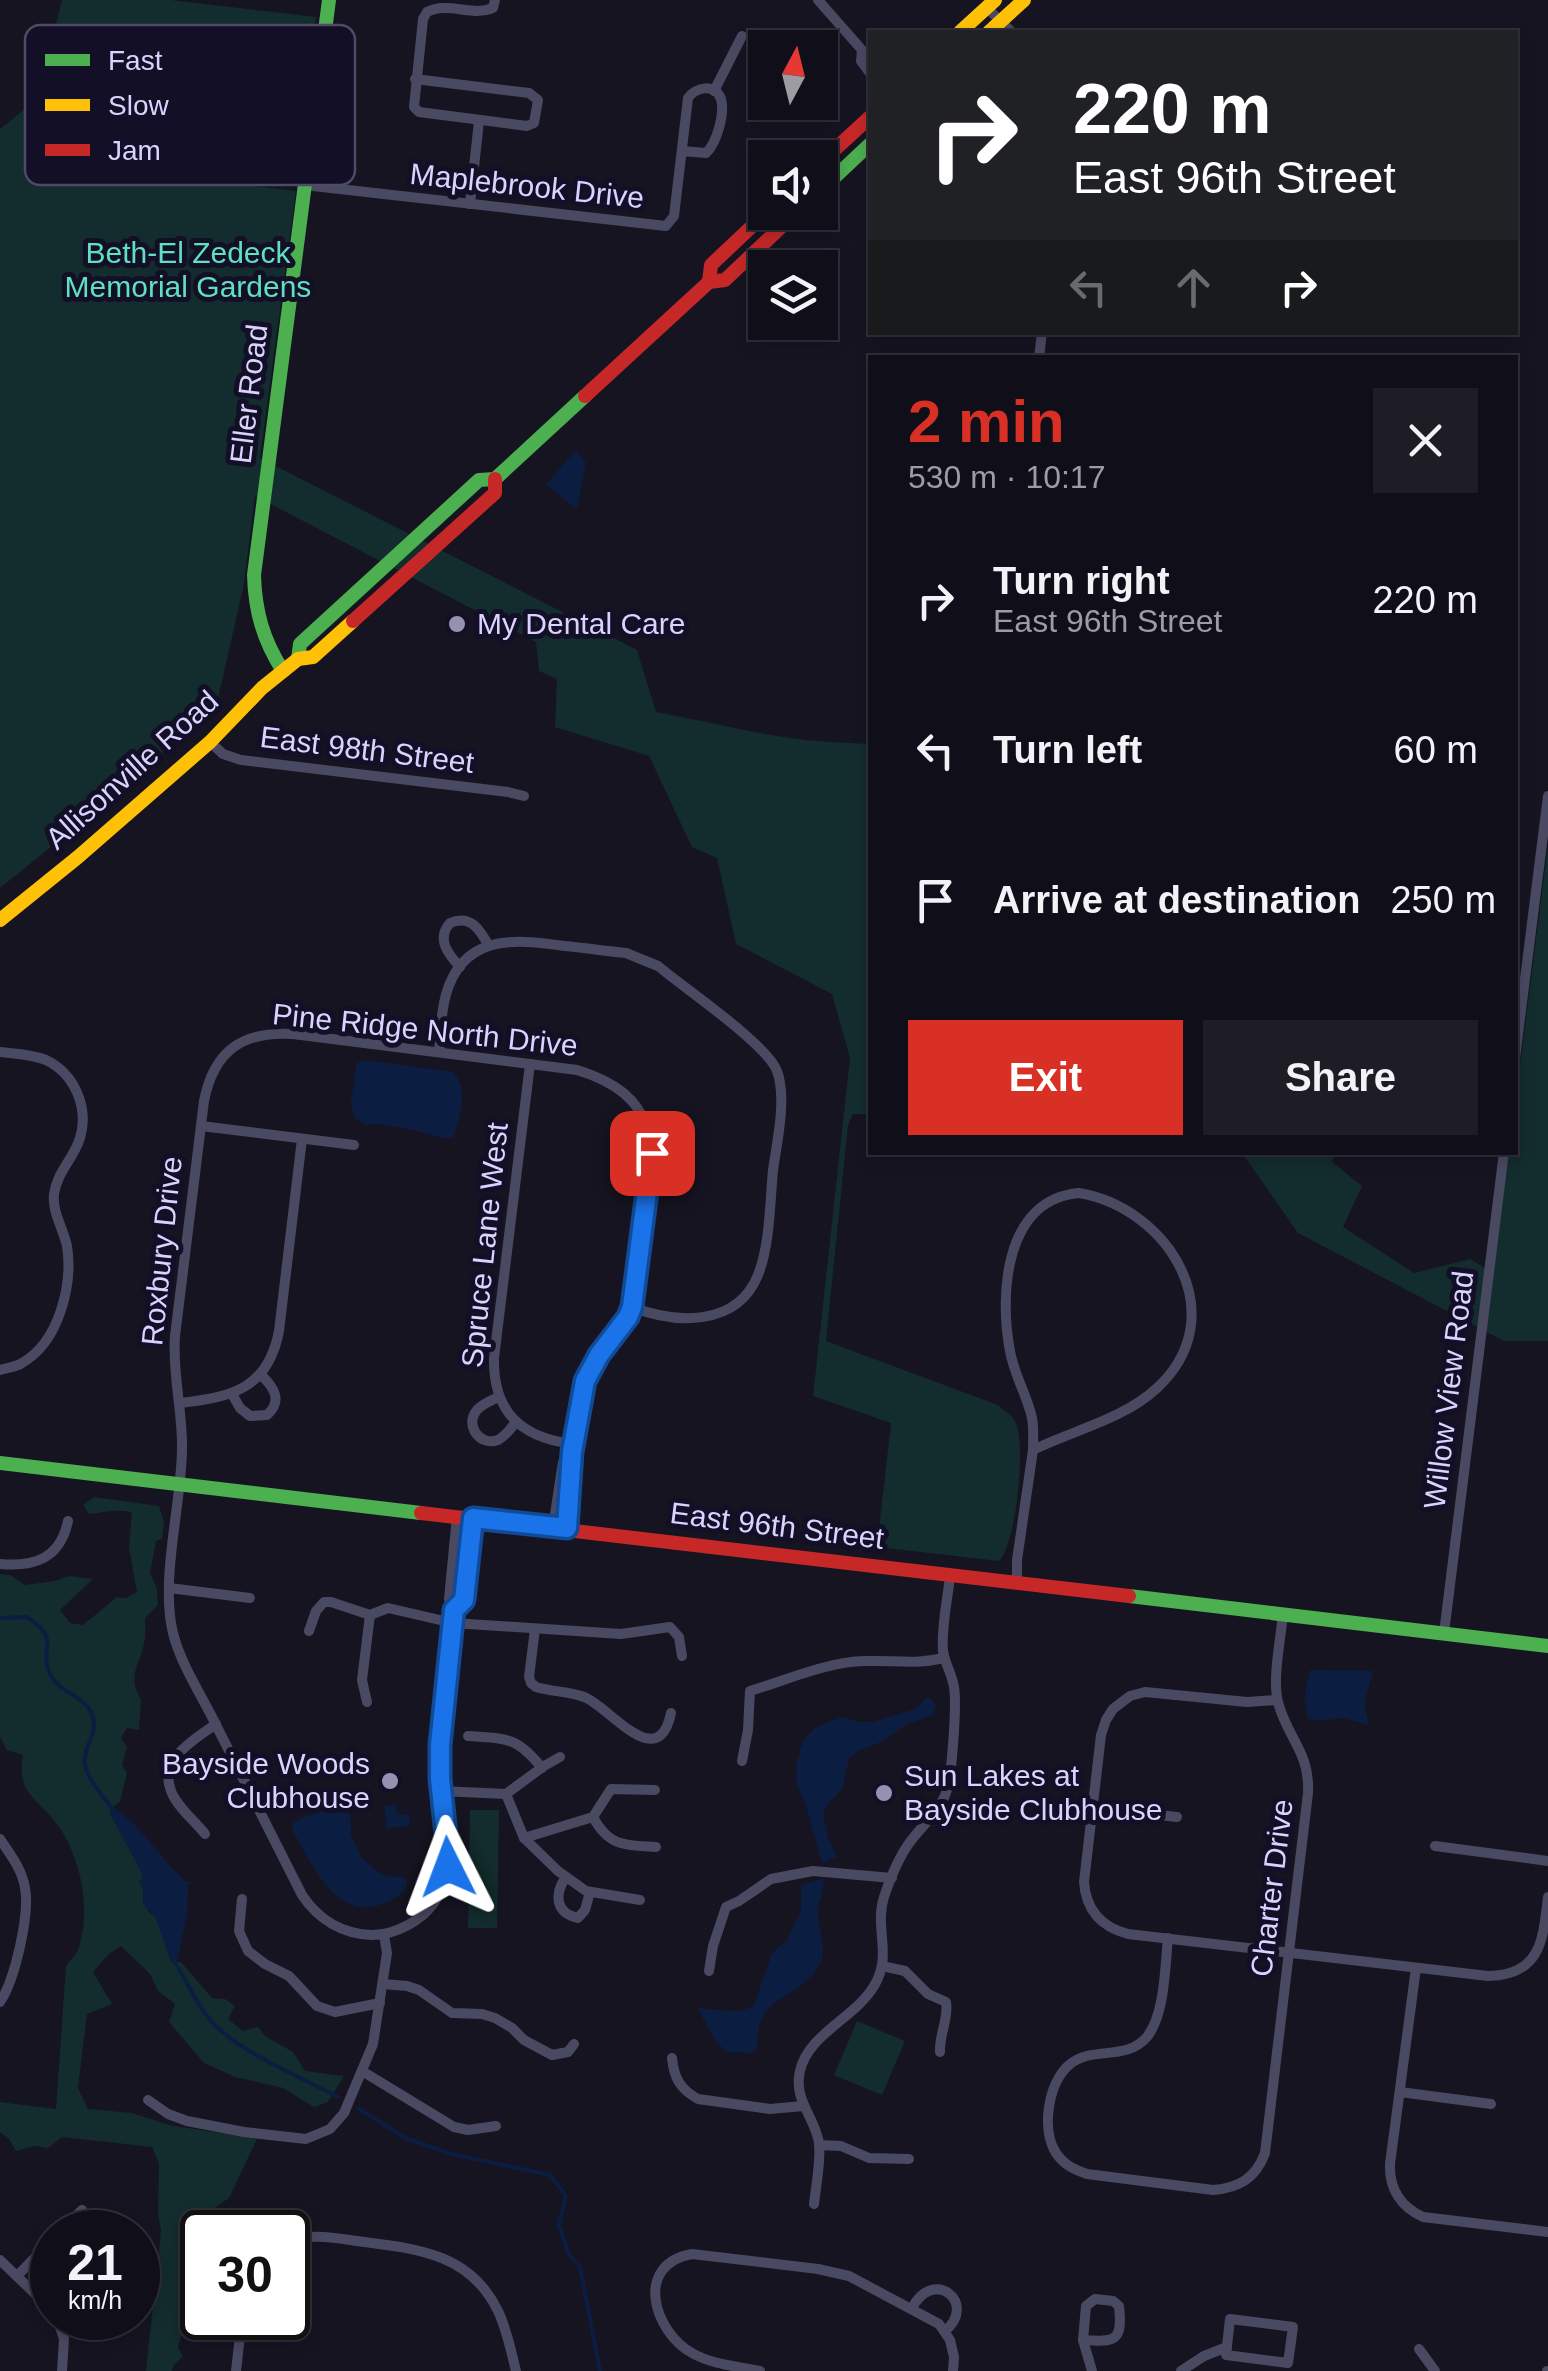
<!DOCTYPE html>
<meta charset="utf-8">
<style>
:root{--surface:#100f19;--page:#1e1d26;--text:#f1f3f6;--muted:#9c9ca2;--line:#302f38;--accent:#d93025}
body{margin:0;font-family:Helvetica,sans-serif;background:var(--page);color:var(--text);height:100vh;display:flex;flex-direction:column;font-size:38px;white-space:nowrap}
*{box-sizing:border-box;margin:0}
p{font-size:32px;color:var(--muted)}
.icon{flex:none;width:55px;height:55px;fill:none;stroke:currentColor;stroke-width:2;stroke-linecap:round;stroke-linejoin:round}
.map{position:relative;flex:1;overflow:hidden}
.sheet{position:absolute;left:868px;top:355px;width:650px;height:800px;display:flex;flex-direction:column;background:var(--surface);border-radius:0px;box-shadow:0 5px 15px #0003,0 0 0 2px var(--line)}
.sheet>*{flex:none}
.banner{position:absolute;left:868px;top:30px;width:650px;height:305px;border-radius:0px;box-shadow:0 5px 15px #0003,0 0 0 2px var(--line);background:#202124;color:#fff;overflow:hidden}
.needle{width:65px;rotate:7deg}
.tools{position:absolute;left:748px;top:30px;display:grid;gap:20px}
.tools a{display:grid;place-items:center;width:90px;height:90px;border-radius:0px;background:var(--surface);box-shadow:0 5px 15px #0003,0 0 0 2px var(--line);font-size:50px}
.speed{position:absolute;left:30px;top:2210px;display:flex;gap:20px;font-size:50px;font-weight:700;text-align:center}
.speed>*{display:grid;place-content:center;width:130px;height:130px;border-radius:50%;background:var(--surface);box-shadow:0 5px 15px #0003,0 0 0 2px var(--line);line-height:1}
.speed small{font-size:25px;font-weight:400}
.speed .limit{border:5px solid #111;border-radius:15px;background:#fff;color:#111}
.pin{position:absolute;display:grid;place-items:center;width:85px;height:85px;color:#fff;margin:-42px;border-radius:20px;box-shadow:0 5px 15px #0006}
.me{position:absolute;width:110px;margin:-55px;rotate:357deg;stroke-linejoin:round;filter:drop-shadow(0 0 8px #0008)}
.turn{display:flex;align-items:center;gap:35px;height:210px;padding:0 40px;font-size:45px}
.turn .icon{width:130px;height:130px;stroke-width:2.5}
.turn b{display:block;font-size:70px;line-height:85px}
.lanes{display:flex;align-items:center;height:95px;padding:0 40px;background:#0003;justify-content:center;gap:50px;direction:ltr}
.lanes .off{opacity:.35}
.round{display:grid;place-items:center;flex:none;width:105px;height:105px;border-radius:0px;background:var(--page)}
.head{display:flex;align-items:center;justify-content:space-between;height:170px;padding:0 40px}
h1{font-size:60px;font-weight:600;line-height:75px;color:var(--accent)}
.primary-button{display:flex;gap:20px;margin-top:auto;padding:20px 40px}
.primary-button a{flex:1;height:115px;border-radius:0px;background:var(--accent);color:#fff;font-size:40px;font-weight:600;line-height:115px;text-align:center}
.primary-button a+a{background:var(--page);color:var(--text)}
ul{padding:0;list-style:none}
li{display:flex;align-items:center;gap:30px;height:150px;padding:0 40px}
li div{flex:1}
li b{display:block;font-size:38px}
li em{font-style:normal}
.map>svg:first-child{display:block}
.green{fill:#132c2d}
.water{fill:#0b1e41}
.lines{fill:none;stroke-linecap:round;stroke-linejoin:round}
.stream{stroke:#0b1e41;stroke-width:4}
.street{stroke:#4a4962;stroke-width:10}
.fast{stroke:#4caf50;stroke-width:14}
.slow{stroke:#ffc107;stroke-width:14}
.jam{stroke:#c62828;stroke-width:14}
.route-casing{stroke:#114b97;stroke-width:25}
.route{stroke:#1a73e8;stroke-width:18}
.poi-dot{fill:#9591b1;stroke:#130f26;stroke-width:4}
.labels{text-anchor:middle;stroke-width:10;stroke-linejoin:round;paint-order:stroke}
.street-label{font-size:30px;fill:#d9d4ff;stroke:#130f26}
.park-label{font-size:30px;fill:#5fe0c0;stroke:#130f26}
.poi-label{font-size:30px;fill:#d9d4ff;stroke:#130f26;text-anchor:start}
.key{fill:#130f26;stroke:#4e4a67;stroke-width:2.5}
.key-label{font-size:28px;fill:#d9d4ff}
</style>
<div class="map">
<svg width="1548" height="2371" viewBox="0 0 1548 2371">
<rect width="100%" height="100%" fill="#161421"/>
<g class="green">
<path d="M 62,0 L 171,0 L 316,17 L 294,180 L 158,165 L 156,174 L 296,191 L 260,458 L 637,650 L 656,712 C 706,721 755,734 806,740 C 827,742 849,743 870,744 L 870,1114 L 853,1114 L 848,1125 L 826,1341 L 998,1405 C 1003,1410 1012,1415 1015,1421 C 1027,1443 1016,1545 999,1561 L 877,1547 L 891,1423 L 813,1396 L 850,1058 L 832,994 L 736,944 L 717,858 L 692,847 L 649,756 L 555,727 L 557,679 L 539,671 L 536,642 L 255,496 L 244,584 L 217,703 L 129,784 L 0,888 L 0,129 L 37,99 Z"/>
<path d="M 1548,846 L 1548,1341 L 1504,1341 L 1298,1233 L 1242,1153 L 1336,1153 L 1332,1162 L 1362,1186 L 1343,1227 L 1414,1273 L 1470,1259 L 1492,1272 L 1509,1153 L 1515,1152 L 1515,1103 Z"/>
<path d="M 94,1497 L 159,1506 L 164,1522 L 162,1539 L 156,1541 L 150,1573 L 157,1589 L 158,1605 L 145,1618 C 145,1626 146,1636 144,1644 C 139,1665 127,1677 141,1699 L 139,1730 L 127,1728 L 121,1738 L 127,1747 L 122,1765 L 127,1773 L 120,1802 L 111,1808 L 110,1813 L 142,1873 L 148,1911 L 156,1918 L 171,1961 L 181,1962 L 212,1998 L 225,1999 L 235,2006 L 228,2019 L 243,2031 L 258,2027 L 265,2036 L 293,2052 L 305,2071 L 344,2076 L 328,2102 L 314,2107 L 283,2088 L 235,2077 L 204,2063 L 169,2022 L 175,2004 L 158,1991 L 150,1974 L 121,1946 L 109,1954 L 93,1972 L 112,2004 L 87,2014 L 78,2088 L 88,2109 L 132,2113 L 169,2125 L 257,2139 L 229,2198 L 203,2216 L 181,2276 L 182,2298 L 202,2302 L 202,2310 C 186,2319 182,2331 178,2348 L 183,2356 L 173,2366 L 172,2371 L 146,2371 L 161,2231 L 158,2212 L 159,2164 L 152,2147 L 62,2137 L 48,2148 L 34,2146 L 16,2151 L 9,2139 L 0,2132 L 0,2102 L 56,2109 L 66,1966 C 70,1960 77,1954 79,1947 C 91,1909 81,1859 59,1827 C 39,1798 16,1796 23,1755 L 7,1750 L 0,1737 L 0,1574 L 10,1575 L 25,1585 L 55,1581 L 69,1576 L 93,1579 L 60,1610 L 70,1623 L 83,1625 L 117,1597 L 126,1598 L 137,1592 L 129,1548 L 132,1512 C 112,1509 109,1512 89,1514 L 83,1505 Z"/>
<path d="M 470,1810 L 499,1810 L 497,1928 L 468,1928 Z"/>
<path d="M 857,2021 L 905,2041 L 882,2095 L 834,2075 Z"/>
</g>
<g class="water">
<path d="M 576,450 L 586,463 L 577,509 L 546,485 Z"/>
<path d="M 365,1060 L 453,1072 C 470,1090 459,1116 454,1138 L 444,1138 L 409,1129 L 379,1124 L 367,1125 L 354,1118 L 351,1102 L 357,1063 Z"/>
<path d="M 1310,1670 L 1373,1671 L 1364,1705 L 1369,1725 L 1343,1718 L 1321,1721 L 1308,1719 L 1304,1699 Z"/>
<path d="M 928,1697 L 936,1705 L 933,1715 L 907,1724 L 881,1742 L 858,1751 L 849,1758 L 843,1787 L 827,1805 L 823,1814 L 828,1838 L 837,1857 L 822,1863 L 806,1806 L 797,1785 L 796,1765 L 804,1739 L 815,1728 L 826,1723 L 842,1717 L 858,1722 L 873,1722 L 915,1709 Z"/>
<path d="M 350,1803 L 351,1834 L 361,1857 L 380,1874 L 405,1878 L 407,1881 L 405,1891 C 346,1936 318,1878 292,1829 L 293,1823 L 301,1818 Z"/>
<path d="M 395,1804 L 397,1815 L 409,1814 L 410,1825 L 387,1829 L 384,1806 Z"/>
<path d="M 113,1807 C 142,1826 159,1857 186,1882 L 191,1881 L 188,1885 L 187,1914 L 177,1963 L 180,1971 L 171,1961 L 156,1918 L 143,1904 L 143,1889 L 139,1882 L 142,1878 L 142,1873 L 110,1813 Z"/>
<path d="M 821,1879 L 823,1879 C 825,1889 820,1898 818,1908 C 816,1925 828,1945 821,1961 C 807,1992 781,1991 765,2013 C 756,2025 759,2038 756,2050 L 750,2053 L 726,2052 L 716,2041 L 697,2008 C 717,2008 737,2017 754,2005 L 772,1953 L 787,1940 L 801,1911 L 801,1885 Z"/>
</g>
<g class="lines">
<g class="stream">
<path d="M 0,1618 L 27,1617 C 32,1621 41,1626 44,1632 C 53,1646 40,1657 51,1676 C 60,1692 83,1696 91,1712 C 101,1731 82,1747 85,1765 C 88,1781 105,1798 114,1811"/>
<path d="M 179,1969 C 190,1987 197,2006 212,2022 C 239,2052 301,2077 338,2097"/>
<path d="M 358,2108 L 405,2138 L 452,2154 L 550,2175 L 566,2196 L 559,2225 L 569,2255 L 580,2267 L 600,2371"/>
</g>
<g class="street">
<path d="M 818,0 L 862,50 L 861,61 L 870,73"/>
<path d="M 987,8 L 1012,32"/>
<path d="M 415,79 L 529,93 L 538,100 L 534,123 L 527,126 L 419,112 L 414,107 L 423,19 L 427,12 C 448,1 472,17 493,8 L 495,0"/>
<path d="M 714,91 L 742,36"/>
<path d="M 304,185 L 666,226 L 674,216 L 688,98 C 695,88 715,82 721,99 C 725,113 717,143 706,153 L 682,151"/>
<path d="M 470,204 L 479,121"/>
<path d="M 1039,358 L 1042,332"/>
<path d="M 210,742 L 223,754 L 241,760 L 508,792 L 524,796"/>
<path d="M 460,967 C 448,954 436,939 450,923 C 471,914 480,930 489,946"/>
<path d="M 0,1052 C 15,1054 31,1054 46,1060 C 75,1074 89,1108 80,1138 C 74,1158 57,1172 54,1194 C 52,1212 63,1228 67,1246 C 73,1285 59,1342 22,1363 C 16,1367 7,1368 0,1370"/>
<path d="M 439,1052 C 441,1029 441,1004 450,983 C 471,933 521,940 565,946 C 585,948 606,951 626,953 L 658,966 C 684,988 767,1044 777,1071 C 787,1098 777,1142 773,1170 C 770,1202 770,1245 758,1275 C 737,1327 676,1324 632,1307"/>
<path d="M 1515,1058 L 1548,796"/>
<path d="M 530,1064 L 494,1358 C 493,1412 521,1438 573,1444"/>
<path d="M 201,1126 L 354,1145"/>
<path d="M 1079,1193 C 1169,1208 1235,1316 1157,1388 C 1124,1419 1074,1430 1033,1450 C 1033,1439 1034,1428 1032,1418 C 1027,1395 1014,1375 1010,1351 C 999,1294 1005,1199 1079,1193 Z"/>
<path d="M 232,1394 L 240,1408 L 250,1416 L 267,1415 C 283,1401 274,1387 261,1375"/>
<path d="M 498,1397 C 491,1401 482,1404 477,1410 C 464,1425 480,1447 498,1440 C 506,1436 511,1428 516,1422"/>
<path d="M 180,1403 C 232,1397 268,1389 279,1331 L 302,1139"/>
<path d="M 457,1516 L 449,1599 L 454,1610 C 449,1653 442,1697 440,1740 C 439,1758 440,1776 442,1794 C 447,1841 461,1897 408,1925 C 397,1931 385,1935 372,1935 C 342,1934 318,1919 302,1895 C 273,1838 244,1780 215,1723 C 201,1694 181,1665 173,1633 C 160,1580 181,1507 182,1450 C 183,1412 172,1374 175,1336 L 204,1101 C 214,1050 243,1031 293,1034 L 577,1070 C 664,1097 654,1148 645,1223 C 641,1250 641,1281 632,1307 C 623,1336 593,1354 584,1384 C 571,1430 571,1481 567,1529"/>
<path d="M 553,1527 L 563,1462 L 572,1453"/>
<path d="M 0,1564 C 34,1567 60,1559 68,1521"/>
<path d="M 1017,1583 L 1017,1560 L 1033,1450"/>
<path d="M 169,1588 L 250,1598"/>
<path d="M 454,1610 L 464,1600 L 473,1518"/>
<path d="M 535,1629 L 529,1677 L 531,1683 L 536,1687 C 552,1692 569,1691 584,1697 C 608,1705 658,1776 671,1713"/>
<path d="M 309,1631 L 316,1611 L 324,1602 L 331,1602 L 370,1615 L 388,1608 L 453,1623 L 621,1634 L 670,1627 L 679,1637 L 682,1656"/>
<path d="M 1444,1633 L 1504,1152"/>
<path d="M 1277,1700 L 1247,1702 L 1145,1692 L 1130,1696 L 1113,1709 L 1106,1720 L 1101,1735 L 1084,1882 C 1086,1910 1101,1927 1128,1934 L 1488,1976 C 1541,1975 1543,1940 1548,1897"/>
<path d="M 367,1702 L 362,1680 L 370,1615"/>
<path d="M 468,1736 C 507,1739 516,1736 542,1768"/>
<path d="M 742,1761 L 748,1730 L 750,1691 C 787,1680 826,1662 865,1661 C 896,1660 913,1665 944,1658"/>
<path d="M 441,1791 L 506,1794"/>
<path d="M 506,1794 L 524,1838 L 558,1871 L 586,1891 L 640,1900"/>
<path d="M 506,1794 L 544,1766 L 560,1757"/>
<path d="M 1093,1808 L 1177,1817"/>
<path d="M 593,1817 C 609,1847 625,1845 656,1847"/>
<path d="M 205,1834 C 195,1821 177,1807 171,1791 C 158,1759 195,1739 216,1724"/>
<path d="M 524,1838 L 593,1817 L 611,1789 L 655,1790"/>
<path d="M 0,1839 C 10,1854 22,1869 25,1888 C 30,1914 15,1980 0,2002"/>
<path d="M 1435,1846 L 1548,1861"/>
<path d="M 566,1877 C 554,1894 555,1913 578,1918 L 585,1910 L 590,1892"/>
<path d="M 242,1899 L 239,1931 L 248,1951 L 265,1964 L 289,1976 L 317,2006 L 335,2012 L 380,2003"/>
<path d="M 1168,1938 C 1165,1967 1165,2014 1147,2037 C 1125,2062 1092,2045 1069,2065 C 1048,2083 1041,2130 1056,2153 C 1064,2165 1075,2170 1087,2174 L 1213,2190 C 1239,2188 1256,2178 1265,2153 L 1308,1793 C 1310,1751 1287,1738 1278,1702 C 1272,1678 1281,1639 1283,1613"/>
<path d="M 882,1966 L 905,1971 L 928,1994 L 946,2002 C 949,2019 939,2034 940,2052"/>
<path d="M 1416,1968 L 1390,2164 C 1389,2189 1401,2207 1423,2217 L 1548,2232"/>
<path d="M 709,1971 L 713,1946 L 726,1907 L 739,1901 L 771,1879 L 813,1871 L 892,1878"/>
<path d="M 383,1984 L 407,1986 L 419,1990 L 452,2013 L 482,2014 L 495,2018 L 512,2028 L 524,2040 L 552,2055 L 568,2052 L 574,2044"/>
<path d="M 672,2058 C 674,2078 680,2089 698,2099 L 770,2109 L 803,2106"/>
<path d="M 362,2071 L 454,2127 L 468,2130 L 496,2126"/>
<path d="M 1400,2092 L 1491,2104"/>
<path d="M 148,2100 L 168,2114 L 187,2121 L 244,2132 L 306,2139 L 330,2129 L 344,2113 L 373,2044 L 387,1953 L 384,1935"/>
<path d="M 819,2145 L 841,2146 L 869,2158 L 909,2159"/>
<path d="M 814,2204 C 816,2185 821,2162 819,2143 C 815,2117 793,2100 800,2071 C 808,2034 855,2018 874,1986 C 893,1955 874,1928 884,1897 C 890,1879 898,1858 910,1842 C 923,1824 943,1809 948,1786 C 952,1768 957,1705 954,1687 C 952,1674 945,1664 943,1651 C 941,1626 948,1599 950,1575"/>
<path d="M 60,2232 L 82,2210"/>
<path d="M 288,2242 C 312,2232 339,2239 365,2242 C 420,2249 471,2255 498,2311 C 507,2330 511,2351 516,2371"/>
<path d="M 0,2260 L 52,2310"/>
<path d="M 18,2275 L 52,2240"/>
<path d="M 1095,2299 L 1113,2301 L 1119,2306 C 1123,2342 1115,2342 1083,2340 L 1086,2306 Z"/>
<path d="M 912,2308 C 934,2266 978,2304 945,2331"/>
<path d="M 57,2318 L 64,2339 L 62,2371"/>
<path d="M 1230,2319 L 1293,2327 L 1288,2363 L 1226,2355 Z"/>
<path d="M 1083,2340 L 1092,2371"/>
<path d="M 1419,2349 L 1435,2371"/>
<path d="M 236,2371 L 242,2318"/>
<path d="M 760,2371 C 737,2366 713,2365 692,2353 C 653,2331 634,2264 692,2254 L 818,2269 L 849,2276 L 939,2324 L 950,2340 L 954,2357 L 953,2371"/>
<path d="M 1181,2371 L 1204,2356 L 1227,2347"/>
<path d="M 1547,2371 L 1548,2371"/>
</g>
<g class="fast">
<path d="M 820,191 L 870,144"/>
<path d="M 298,659 L 300,644 L 479,480 L 495,479 L 585,396"/>
<path d="M 283,671 C 263,640 255,611 254,575 L 329,0"/>
<path d="M 0,1463 L 421,1513"/>
<path d="M 1129,1596 L 1548,1646"/>
</g>
<g class="slow">
<path d="M 960,32 L 995,0"/>
<path d="M 989,32 L 1024,0"/>
<path d="M 0,920 L 78,857 L 210,742 L 262,688 L 298,659 L 313,657 L 353,621"/>
</g>
<g class="jam">
<path d="M 820,163 L 870,117"/>
<path d="M 709,282 L 711,265 L 767,212"/>
<path d="M 585,396 L 709,282 L 725,280 L 797,212"/>
<path d="M 353,621 L 495,493 L 495,479"/>
<path d="M 421,1513 L 1129,1596"/>
</g>
</g>
<g class="lines">
<g class="route-casing">
<path id="route" d="M 448,1867 L 448,1853 L 440,1779 L 440,1745 L 454,1610 L 464,1600 L 473,1518 L 567,1528 L 572,1452 L 585,1381 L 599,1355 L 628,1317 L 632,1307 L 652,1153"/>
</g>
<use href="#route" class="route"/>
</g>
<g class="poi-dot">
<circle cx="457" cy="624" r="10"/>
<circle cx="390" cy="1781" r="10"/>
<circle cx="884" cy="1793" r="10"/>
</g>
<g class="labels">
<g class="street-label">
<text transform="translate(527 186) rotate(6)" y="10">Maplebrook Drive</text>
<text transform="translate(249 394) rotate(-83)" y="10">Eller Road</text>
<text transform="translate(367 750) rotate(7)" y="10">East 98th Street</text>
<text transform="translate(132 770) rotate(-42)" y="10">Allisonville Road</text>
<text transform="translate(425 1030) rotate(6)" y="10">Pine Ridge North Drive</text>
<text transform="translate(485 1245) rotate(-84)" y="10">Spruce Lane West</text>
<text transform="translate(162 1251) rotate(-84)" y="10">Roxbury Drive</text>
<text transform="translate(1449 1390) rotate(-83)" y="10">Willow View Road</text>
<text transform="translate(777 1526) rotate(7)" y="10">East 96th Street</text>
<text transform="translate(1272 1888) rotate(-83)" y="10">Charter Drive</text>
</g>
<g class="park-label">
<text x="188" y="263">Beth-El Zedeck<tspan x="188" dy="34">Memorial Gardens</tspan></text>
</g>
<g class="poi-label">
<text x="477" y="634">My Dental Care</text>
<text x="370" y="1774" text-anchor="end">Bayside Woods<tspan x="370" dy="34">Clubhouse</tspan></text>
<text x="904" y="1786">Sun Lakes at<tspan x="904" dy="34">Bayside Clubhouse</tspan></text>
</g>
</g>
<rect x="25" y="25" width="330" height="160" rx="15" class="key"/>
<rect x="45" y="54" width="45" height="12" fill="#4caf50"/>
<rect x="45" y="99" width="45" height="12" fill="#ffc107"/>
<rect x="45" y="144" width="45" height="12" fill="#c62828"/>
<g class="key-label">
<text x="108" y="70">Fast</text>
<text x="108" y="115">Slow</text>
<text x="108" y="160">Jam</text>
</g>
</svg>
<div class="tools">
<a><svg class="needle" viewBox="-14 -14 28 28"><path d="M0-13l5 13h-10z" fill="#e53935"/><path d="M0 13l5-13h-10z" fill="#9c9ca2"/></svg></a>
<a><svg class="icon" aria-label="sound" viewBox="0 0 24 24"><path d="M4 9h4l5-4v14l-5-4H4zM17 9q2 3 0 6"/></svg></a>
<a><svg class="icon" aria-label="layers" viewBox="0 0 24 24"><path d="M12 4l9 5-9 5-9-5zM3 14l9 5 9-5"/></svg></a>
</div>
<div class="speed"><div>21<small>km/h</small></div><div class="limit">30</div></div>
<div class="pin" style="left:652px;top:1153px;background:#d93025"><svg class="icon" aria-label="arrive" viewBox="0 0 24 24"><path d="M6 21V4h12l-3 4 3 4H6"/></svg></div>
<svg class="me" style="left:448px;top:1867px" viewBox="-20 -20 40 40"><path d="M0-17L14 15 0 8-14 15z" fill="#1a73e8" stroke="#fff" stroke-width="4"/></svg>
<div class="banner">
<div class="turn"><svg class="icon" aria-label="right" viewBox="0 0 24 24"><path d="M7 20v-9h11M14 6l5 5-5 5"/></svg><div><b>220 m</b>East 96th Street</div></div>
<div class="lanes"><svg class="icon off" aria-label="left" viewBox="0 0 24 24"><path d="M17 20v-9H6M10 6l-5 5 5 5"/></svg><svg class="icon off" aria-label="ahead" viewBox="0 0 24 24"><path d="M12 20V5M6 11l6-6 6 6"/></svg><svg class="icon" aria-label="right" viewBox="0 0 24 24"><path d="M7 20v-9h11M14 6l5 5-5 5"/></svg></div>
</div>
<section class="sheet">
<div class="head"><div><h1>2 min</h1><p>530 m · 10:17</p></div><a class="round"><svg class="icon" aria-label="close" viewBox="0 0 24 24"><path d="M6 6l12 12M18 6L6 18"/></svg></a></div>
<ul>
<li><svg class="icon" aria-label="right" viewBox="0 0 24 24"><path d="M7 20v-9h11M14 6l5 5-5 5"/></svg><div><b>Turn right</b><p>East 96th Street</p></div><em>220 m</em></li>
<li><svg class="icon" aria-label="left" viewBox="0 0 24 24"><path d="M17 20v-9H6M10 6l-5 5 5 5"/></svg><div><b>Turn left</b></div><em>60 m</em></li>
<li><svg class="icon" aria-label="arrive" viewBox="0 0 24 24"><path d="M6 21V4h12l-3 4 3 4H6"/></svg><div><b>Arrive at destination</b></div><em>250 m</em></li>
</ul>
<div class="primary-button"><a>Exit</a><a>Share</a></div>
</section>
</div>
